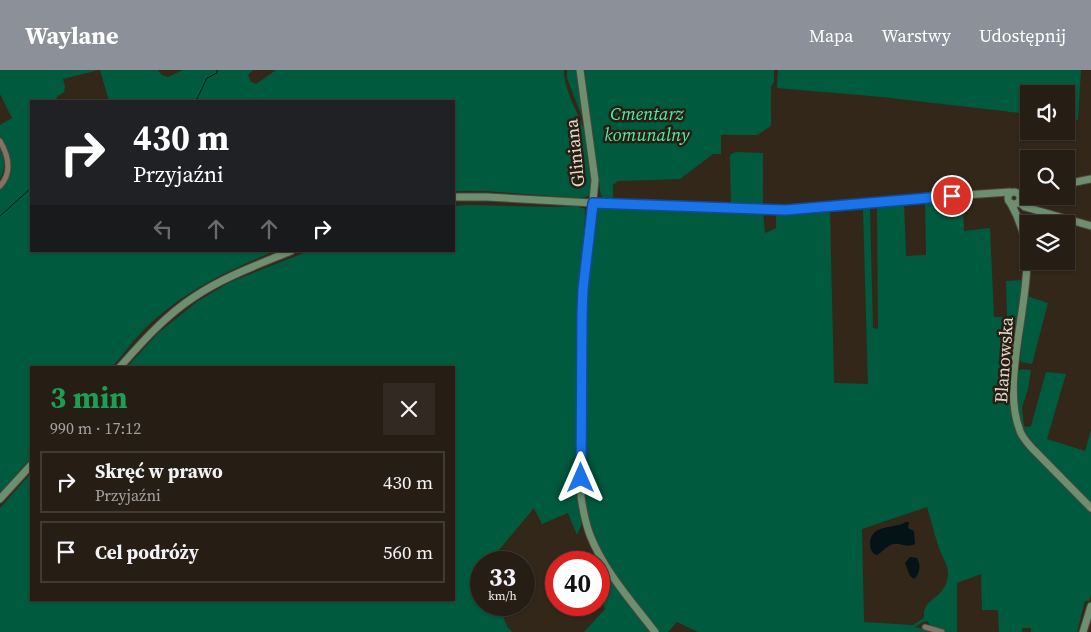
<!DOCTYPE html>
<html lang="pl">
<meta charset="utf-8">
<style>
:root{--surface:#261d14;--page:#322a22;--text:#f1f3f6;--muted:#a4a2a0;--line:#423b34;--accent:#8c9099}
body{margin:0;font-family:"Source Serif 4",serif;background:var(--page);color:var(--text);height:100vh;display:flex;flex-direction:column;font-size:19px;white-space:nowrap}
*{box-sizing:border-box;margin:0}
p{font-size:16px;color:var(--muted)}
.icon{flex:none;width:28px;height:28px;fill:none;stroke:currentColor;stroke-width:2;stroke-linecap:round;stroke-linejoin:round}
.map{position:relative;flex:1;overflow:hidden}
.sheet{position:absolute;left:30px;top:296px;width:425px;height:235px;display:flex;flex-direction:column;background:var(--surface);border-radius:0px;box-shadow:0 1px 4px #0004,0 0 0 1px var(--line)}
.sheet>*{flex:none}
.hud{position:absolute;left:30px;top:30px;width:425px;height:152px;border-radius:0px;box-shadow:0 1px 4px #0004,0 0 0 1px var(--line);background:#202124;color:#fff;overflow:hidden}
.controls{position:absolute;left:1020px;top:15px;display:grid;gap:10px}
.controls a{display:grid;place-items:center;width:55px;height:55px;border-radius:0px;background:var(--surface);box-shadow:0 1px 4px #0004,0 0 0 1px var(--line);font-size:25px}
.speed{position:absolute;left:470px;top:481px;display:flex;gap:10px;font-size:25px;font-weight:700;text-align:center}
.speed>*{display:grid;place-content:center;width:65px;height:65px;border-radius:50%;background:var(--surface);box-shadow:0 1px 4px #0004,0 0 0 1px var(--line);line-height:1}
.speed small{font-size:12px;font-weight:400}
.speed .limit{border:8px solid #d22;background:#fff;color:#111}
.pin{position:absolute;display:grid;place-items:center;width:42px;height:42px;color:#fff;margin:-21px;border:2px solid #fff;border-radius:50%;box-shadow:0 1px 5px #0007}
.me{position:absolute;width:55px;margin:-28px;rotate:0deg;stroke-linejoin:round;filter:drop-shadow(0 0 4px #0008)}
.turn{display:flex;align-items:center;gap:18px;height:105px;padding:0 20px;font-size:22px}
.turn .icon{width:65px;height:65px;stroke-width:2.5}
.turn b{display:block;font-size:35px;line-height:42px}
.lanes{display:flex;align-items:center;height:48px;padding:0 20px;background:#0003;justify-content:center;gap:25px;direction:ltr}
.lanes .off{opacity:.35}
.round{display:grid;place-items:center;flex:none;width:52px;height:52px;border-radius:0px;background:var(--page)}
.head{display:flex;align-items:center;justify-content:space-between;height:85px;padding:0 20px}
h1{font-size:30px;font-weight:700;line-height:38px;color:#1e9e55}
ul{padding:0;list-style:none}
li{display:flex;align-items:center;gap:15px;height:62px;margin:0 10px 8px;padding:0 10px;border:2px solid var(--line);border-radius:0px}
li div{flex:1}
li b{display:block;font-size:19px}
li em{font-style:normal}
header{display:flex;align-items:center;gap:30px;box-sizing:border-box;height:70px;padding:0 25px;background:var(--accent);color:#fff}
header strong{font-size:24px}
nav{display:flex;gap:28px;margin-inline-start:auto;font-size:18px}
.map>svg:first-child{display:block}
.green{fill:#005b3e;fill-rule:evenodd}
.water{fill:#031318}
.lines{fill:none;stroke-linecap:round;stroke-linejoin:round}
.stream{stroke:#031318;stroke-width:1}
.street-casing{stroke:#4e443a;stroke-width:7}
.secondary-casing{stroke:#4e443a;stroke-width:9}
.street{stroke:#827465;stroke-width:5}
.secondary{stroke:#6d8f70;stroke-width:7}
.route-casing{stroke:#114b97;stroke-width:12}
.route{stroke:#1a73e8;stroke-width:9}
.labels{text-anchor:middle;stroke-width:5;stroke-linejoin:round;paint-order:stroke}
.park-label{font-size:18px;font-style:italic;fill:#50edb0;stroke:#291e11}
.street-label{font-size:18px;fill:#e0d8d0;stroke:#291e11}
</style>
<header>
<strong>Waylane</strong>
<nav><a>Mapa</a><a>Warstwy</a><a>Udostępnij</a></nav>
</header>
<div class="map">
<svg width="1091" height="562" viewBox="0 0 1091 562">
<rect width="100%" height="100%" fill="#33271a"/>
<g class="green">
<path d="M 0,0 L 99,0 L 63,9 L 65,16 L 64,22 L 58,26 L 54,31 L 31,31 L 31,181 L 275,181 C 226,201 176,225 139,265 C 130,275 121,287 112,297 L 31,298 L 31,388 L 0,423 L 0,118 C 12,106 12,93 5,78 C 4,74 1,71 0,67 C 0,63 0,58 0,55 L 12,48 L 0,24 Z"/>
<path d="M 100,0 L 158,0 L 162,5 L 168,7 L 183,0 L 253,0 L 248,5 L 251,12 L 256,14 L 276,0 L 564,0 C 564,20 577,41 584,59 C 592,80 592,102 591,124 L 586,127 L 578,128 L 486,121 L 454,121 L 454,31 L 109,31 Z"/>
<path d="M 567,0 L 577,0 L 583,47 L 582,47 L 567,8 Z"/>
<path d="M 584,0 L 774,0 L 774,12 L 771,17 L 771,56 L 757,65 L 721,65 L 721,84 L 713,84 L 680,109 L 618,111 L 613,115 L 613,127 L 611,130 L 605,130 L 601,125 L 600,120 Z"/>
<path d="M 778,0 L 1081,0 L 1078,50 L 1066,49 L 1066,24 L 1029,24 L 1029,44 L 882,27 L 777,18 Z"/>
<path d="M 0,76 C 5,88 6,98 0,109 Z"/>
<path d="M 736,82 L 763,83 L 763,135 L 731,135 L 730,87 L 731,84 Z"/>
<path d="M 963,128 L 964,161 L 990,158 L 994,247 L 1007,247 L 1006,211 L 1023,210 L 1010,327 L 1016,356 L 1034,384 L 1091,443 L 1091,525 L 1089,531 L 1085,531 L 1077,562 L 1031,562 L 1031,558 L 1022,558 L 1022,562 L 999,562 L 998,540 L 982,540 L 981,504 L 957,513 L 957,562 L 947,562 L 932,557 L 927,551 L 921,553 L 915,557 L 935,562 L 698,562 L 677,552 L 668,562 L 659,562 C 634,529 599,488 588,448 C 586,440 585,432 584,425 L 587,220 L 596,141 L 600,137 L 763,142 L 765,163 L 776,158 L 776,145 L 868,136 L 870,138 L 873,258 L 878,259 L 877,138 L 882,135 L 904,132 L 906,186 L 926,185 L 925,130 ZM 863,140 L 868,314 L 834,313 L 830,142 ZM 927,437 C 931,450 934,462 938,475 C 942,488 951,497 947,511 C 941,531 922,528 924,548 L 913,555 L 864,552 L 862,459 Z"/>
<path d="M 626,129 L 691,131 L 691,134 L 625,132 Z"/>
<path d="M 468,135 L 554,137 L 576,136 L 585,139 L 585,145 L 580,214 L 578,370 L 579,427 L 582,445 L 581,456 L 577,465 L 568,443 L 542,454 L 534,438 L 489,492 L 481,492 L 481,535 L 498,535 L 508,558 L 513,562 L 0,562 L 0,438 L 31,403 L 31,530 L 454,530 L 454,298 L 127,297 L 158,263 L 198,231 L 230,212 L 309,181 L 454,181 L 454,136 Z"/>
<path d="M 1027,226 L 1048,233 L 1032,294 L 1021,292 L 1020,289 Z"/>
<path d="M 1022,299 L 1031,300 L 1028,319 L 1022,337 L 1024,356 L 1027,357 L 1031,356 L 1046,302 L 1066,304 L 1047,369 L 1085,381 L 1091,360 L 1091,434 L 1053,397 L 1025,365 C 1016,347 1017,325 1017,305 L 1018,301 Z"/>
<path d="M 604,502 L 607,503 L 651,562 L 584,562 L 605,539 L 599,522 L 599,503 Z"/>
</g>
<g class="water">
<path d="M 906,452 L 909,452 L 908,458 L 914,461 L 915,474 C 905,479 899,471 891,475 C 886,477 882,482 877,485 L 874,484 C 871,481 870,478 870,473 C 871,454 894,459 906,452 Z"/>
<path d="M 910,487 L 917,488 C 921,495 920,504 914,509 L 910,506 L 905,493 Z"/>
</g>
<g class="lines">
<g class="stream">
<path d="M 196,31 L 207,8 L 217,3 L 217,0"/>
<path d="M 0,146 L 31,118"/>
</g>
<g class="street-casing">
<g id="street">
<path d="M 0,71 C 8,85 13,102 0,116"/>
<path d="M 925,557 L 942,562"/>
</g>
</g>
<g class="secondary-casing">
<g id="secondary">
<path d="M 580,0 L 595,110 L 582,245 L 581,427 C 583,440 585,452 590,465 C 604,501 632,532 655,562"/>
<path d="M 1066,114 L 1091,109"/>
<circle cx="1014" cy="128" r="6"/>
<path d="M 1019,124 L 1029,119"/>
<path d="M 454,127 L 487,127 L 593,133 L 786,140 L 920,128 L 1010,122"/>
<path d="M 1019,132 L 1025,137 L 1091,156"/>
<path d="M 1011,134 C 1019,148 1026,168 1027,185 C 1029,236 1001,314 1020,361 C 1022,367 1027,372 1031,377 L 1091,438"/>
<path d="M 119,298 C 142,272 165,246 194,227 C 224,207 257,195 291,181"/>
<path d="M 0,429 L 31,395"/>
<path d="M 1083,562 L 1091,536"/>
</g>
</g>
<use href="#street" class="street"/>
<use href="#secondary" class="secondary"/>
</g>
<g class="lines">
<g class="route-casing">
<path id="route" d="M 581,408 L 582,245 L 583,219 L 593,133 L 786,140 L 952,126"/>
</g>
<use href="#route" class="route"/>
</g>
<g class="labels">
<g class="park-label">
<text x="647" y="50">Cmentarz<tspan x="647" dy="21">komunalny</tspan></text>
</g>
<g class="street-label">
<text transform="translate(575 83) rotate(-96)" y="6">Gliniana</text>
<text transform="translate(1004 290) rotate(-86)" y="6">Blanowska</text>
</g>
</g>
</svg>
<div class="controls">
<a><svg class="icon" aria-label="sound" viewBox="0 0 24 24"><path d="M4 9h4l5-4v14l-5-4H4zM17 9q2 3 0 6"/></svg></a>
<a><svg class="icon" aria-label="search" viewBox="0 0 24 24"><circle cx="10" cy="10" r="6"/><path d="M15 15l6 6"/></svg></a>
<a><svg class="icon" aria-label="layers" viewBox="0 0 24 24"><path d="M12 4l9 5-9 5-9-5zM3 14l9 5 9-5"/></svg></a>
</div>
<div class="speed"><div>33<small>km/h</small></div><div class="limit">40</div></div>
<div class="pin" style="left:952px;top:126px;background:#d93025"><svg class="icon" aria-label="arrive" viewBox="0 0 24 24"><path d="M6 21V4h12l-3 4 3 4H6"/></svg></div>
<svg class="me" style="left:581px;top:408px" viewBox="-20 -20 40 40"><path d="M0-17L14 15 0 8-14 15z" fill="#1a73e8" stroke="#fff" stroke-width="4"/></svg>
<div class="hud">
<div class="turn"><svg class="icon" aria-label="right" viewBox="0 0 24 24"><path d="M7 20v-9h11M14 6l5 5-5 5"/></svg><div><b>430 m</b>Przyjaźni</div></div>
<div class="lanes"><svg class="icon off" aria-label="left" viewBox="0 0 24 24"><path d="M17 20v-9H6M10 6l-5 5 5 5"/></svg><svg class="icon off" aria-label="ahead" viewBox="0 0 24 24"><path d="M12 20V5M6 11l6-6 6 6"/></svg><svg class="icon off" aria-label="ahead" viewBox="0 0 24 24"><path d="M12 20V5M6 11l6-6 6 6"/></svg><svg class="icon" aria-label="right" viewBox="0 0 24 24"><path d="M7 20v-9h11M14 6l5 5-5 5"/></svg></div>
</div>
<section class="sheet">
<div class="head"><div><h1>3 min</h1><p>990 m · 17:12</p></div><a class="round"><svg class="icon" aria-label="close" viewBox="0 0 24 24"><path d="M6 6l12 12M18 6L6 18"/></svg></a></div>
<ul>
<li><svg class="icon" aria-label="right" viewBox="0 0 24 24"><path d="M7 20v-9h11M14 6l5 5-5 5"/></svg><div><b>Skręć w prawo</b><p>Przyjaźni</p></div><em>430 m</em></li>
<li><svg class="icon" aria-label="arrive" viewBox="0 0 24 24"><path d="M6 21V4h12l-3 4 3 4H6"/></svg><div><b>Cel podróży</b></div><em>560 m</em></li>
</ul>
</section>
</div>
